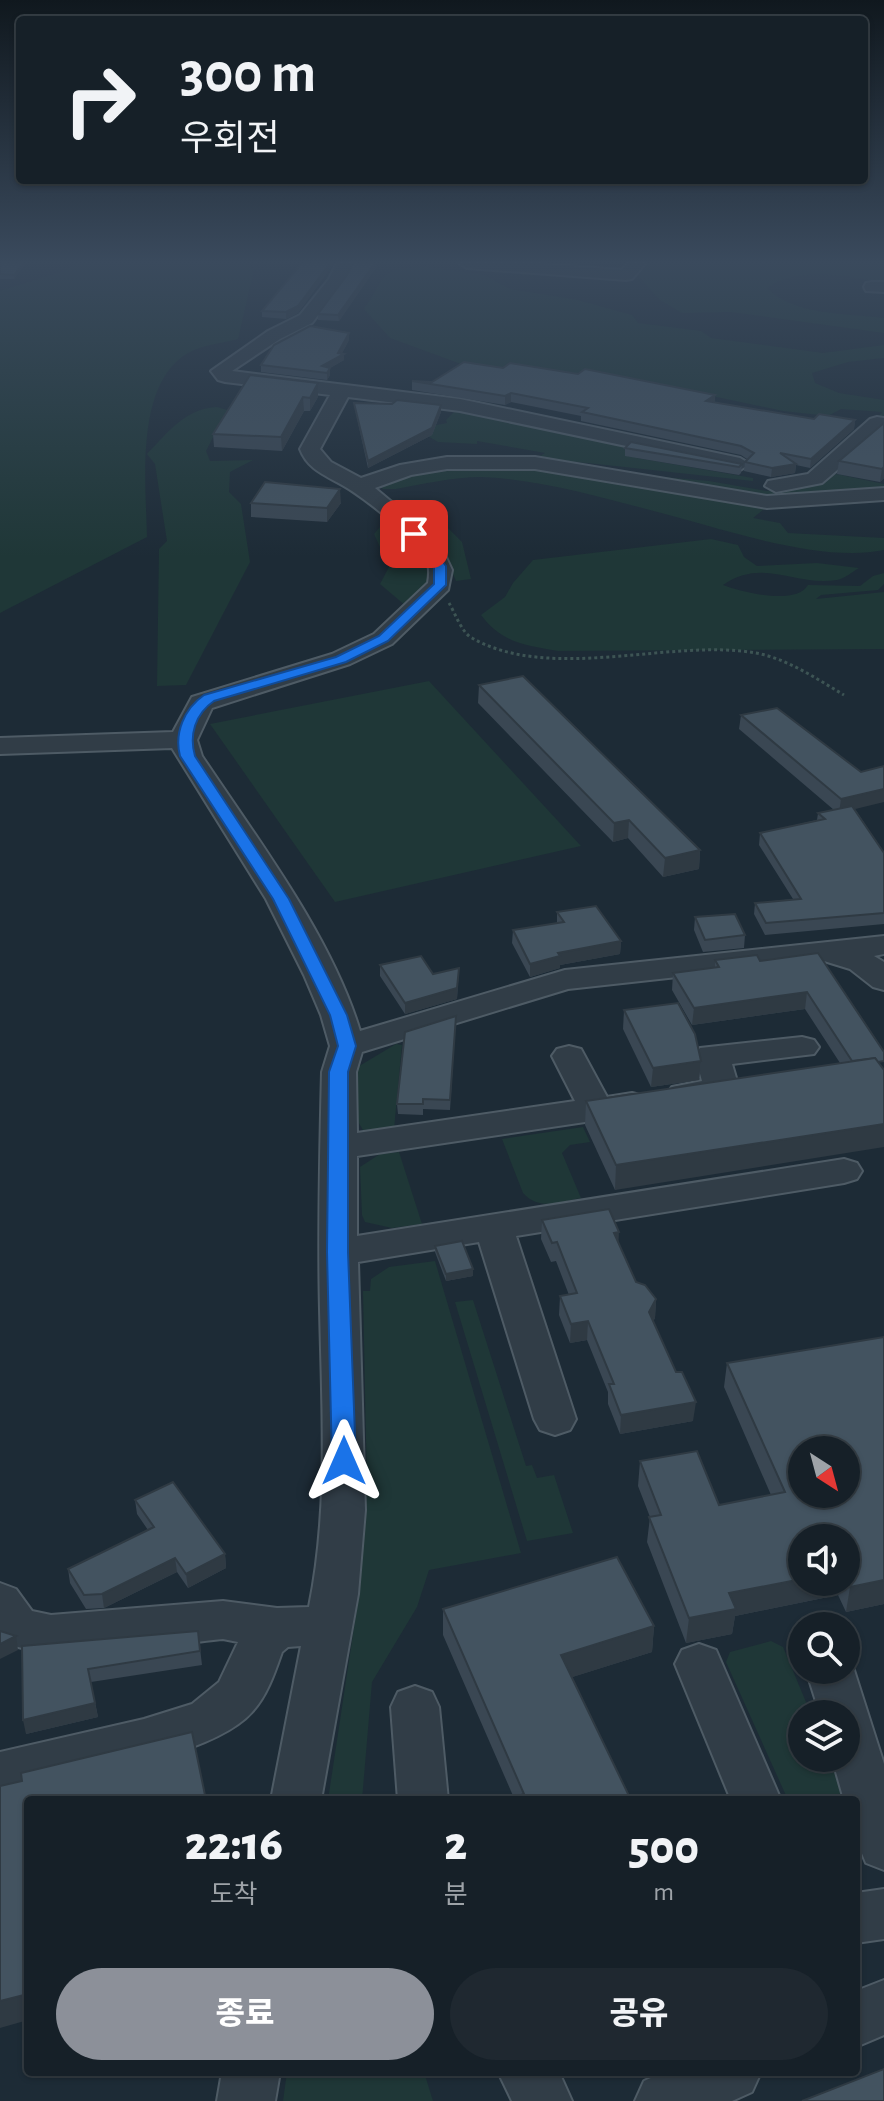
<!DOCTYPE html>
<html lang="ko">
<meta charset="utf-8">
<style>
:root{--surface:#162028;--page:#1f2830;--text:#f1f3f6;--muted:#9ea3a8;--line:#353e45;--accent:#8c9099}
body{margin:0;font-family:"Alegreya Sans","Noto Sans KR",sans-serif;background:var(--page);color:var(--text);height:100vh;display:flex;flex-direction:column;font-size:30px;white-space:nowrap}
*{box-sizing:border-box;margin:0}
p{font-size:26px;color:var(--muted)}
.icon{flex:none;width:44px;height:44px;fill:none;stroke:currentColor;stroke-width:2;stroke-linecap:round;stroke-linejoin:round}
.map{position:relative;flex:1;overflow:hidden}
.drawer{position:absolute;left:24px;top:1796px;width:836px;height:280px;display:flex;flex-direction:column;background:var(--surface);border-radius:8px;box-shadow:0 2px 6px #0004,0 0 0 2px var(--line)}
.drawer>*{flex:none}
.hud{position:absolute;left:16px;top:16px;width:852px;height:168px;border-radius:8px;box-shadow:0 2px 6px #0004,0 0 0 2px var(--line);background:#162028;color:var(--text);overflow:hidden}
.needle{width:52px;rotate:144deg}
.tools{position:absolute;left:788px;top:1436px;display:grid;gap:16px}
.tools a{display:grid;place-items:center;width:72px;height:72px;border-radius:50%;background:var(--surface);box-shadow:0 2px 6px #0004,0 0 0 2px var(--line);font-size:40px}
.pin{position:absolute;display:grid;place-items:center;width:68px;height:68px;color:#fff;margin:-34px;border-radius:16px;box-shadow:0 4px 12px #0006}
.me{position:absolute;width:88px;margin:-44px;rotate:0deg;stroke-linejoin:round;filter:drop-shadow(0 0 6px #0008)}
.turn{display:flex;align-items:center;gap:28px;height:168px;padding:0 32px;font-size:36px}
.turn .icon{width:104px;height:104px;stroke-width:2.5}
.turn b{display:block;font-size:56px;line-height:68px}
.eta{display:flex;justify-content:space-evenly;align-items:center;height:136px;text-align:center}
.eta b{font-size:48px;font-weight:800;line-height:56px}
.action{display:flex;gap:16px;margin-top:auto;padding:16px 32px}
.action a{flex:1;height:92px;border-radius:48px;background:var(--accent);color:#fff;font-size:32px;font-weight:800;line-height:92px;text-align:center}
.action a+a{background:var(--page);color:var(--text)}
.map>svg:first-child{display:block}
.green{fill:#1f3737}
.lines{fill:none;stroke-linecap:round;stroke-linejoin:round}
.minor-casing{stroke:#4e5b65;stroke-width:4}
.path{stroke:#3d5454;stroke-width:3;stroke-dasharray:3 3;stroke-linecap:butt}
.minor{fill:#313d47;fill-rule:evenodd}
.wall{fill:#3a4753;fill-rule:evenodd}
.shaded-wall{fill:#2f3a43}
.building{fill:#435360;stroke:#2f3a43;stroke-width:2;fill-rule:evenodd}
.route{fill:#1a73e8;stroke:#114b97;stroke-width:2}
</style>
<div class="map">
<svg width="884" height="2101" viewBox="0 0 884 2101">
<rect width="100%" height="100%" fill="#1d2b36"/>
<g class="green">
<path d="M 77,263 L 247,263 L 254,270 L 238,339 C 223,343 204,345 190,352 C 134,381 146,484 147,537 L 0,613 L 0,291 L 67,270 Z"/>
<path d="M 647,263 L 884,263 L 884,283 C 848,276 799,265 767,288 C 794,316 847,313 884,318 L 884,333 L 731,312 L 682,313 L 660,300 L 638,276 Z"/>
<path d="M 427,267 L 484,275 L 510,289 L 578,300 L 632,315 L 638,323 L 701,331 L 711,338 L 823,353 L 884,345 L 884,358 L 848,362 L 812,373 L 815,383 L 839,393 L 884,400 L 884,416 L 879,416 L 882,412 L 841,409 L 828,416 L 783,411 L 631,379 L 557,377 L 461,364 L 390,338 L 364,309 C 389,272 378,269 427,267 Z"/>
<path d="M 217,407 L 227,410 L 206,451 L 210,461 L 253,460 L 230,472 L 229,492 L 241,504 L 250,562 L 186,685 L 157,686 L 159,549 L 167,541 L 155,464 L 147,454 C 168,432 186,408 217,407 Z"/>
<path d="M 459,407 L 651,447 L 637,458 L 753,478 L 753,481 L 588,463 L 518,459 L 515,456 L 540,456 L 545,453 L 477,441 L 477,444 L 438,442 L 416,429 L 447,423 L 446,420 Z"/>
<path d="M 450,465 L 540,465 L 764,509 L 753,518 L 780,523 L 788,533 L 884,538 L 884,550 C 819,564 714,526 650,510 C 596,496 537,479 481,477 C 453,477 423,484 396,489 L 383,489 L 379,485 L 389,479 Z"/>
<path d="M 629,474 L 709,481 L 767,491 L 820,481 L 836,474 L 884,484 L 884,490 L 766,499 Z"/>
<path d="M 385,496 L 443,523 L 462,542 L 471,579 L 456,581 C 442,545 413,523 384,499 Z"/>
<path d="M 393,526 C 413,544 427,557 429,584 L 406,606 L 380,584 L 389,567 L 374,534 L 380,527 Z"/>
<path d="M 711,539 L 738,545 L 744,557 L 757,566 L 817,563 L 859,568 C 852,572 844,579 837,580 C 795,587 764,557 723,585 C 741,592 796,606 808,585 L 860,586 L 873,576 L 884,573 L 884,584 L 878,590 L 821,595 L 816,599 L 884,592 L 884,649 L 558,651 C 525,645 502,643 481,615 L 505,597 L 513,583 L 533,560 Z"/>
<path d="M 429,681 L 581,846 L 335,902 L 210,724 Z"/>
<path d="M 396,1044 L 402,1045 L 394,1129 L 363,1130 L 357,1120 L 356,1068 Z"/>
<path d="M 583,1127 L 590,1142 L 570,1145 L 562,1153 L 581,1198 C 560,1202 539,1211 523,1193 L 502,1139 Z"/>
<path d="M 399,1152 L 422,1224 L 392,1228 L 365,1222 L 362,1215 L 360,1167 L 380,1154 Z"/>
<path d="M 435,1261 L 521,1553 L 429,1570 L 417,1607 L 372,1682 L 362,1800 L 328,1800 L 360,1588 L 367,1487 L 363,1291 L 370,1291 L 371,1279 L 389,1267 Z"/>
<path d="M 473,1300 L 526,1466 L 532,1465 L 537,1478 L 554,1475 L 573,1533 L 527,1541 L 455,1302 Z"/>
<path d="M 771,1641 L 783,1647 L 811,1714 L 802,1714 L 802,1758 L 829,1758 L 846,1800 L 788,1800 L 726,1662 L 730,1652 Z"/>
<path d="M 287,2072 L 424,2072 L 433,2101 L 283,2101 Z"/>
</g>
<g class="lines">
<g class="minor-casing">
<g id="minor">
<path d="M 337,263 L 353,263 L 345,280 L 312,323 L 280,339 L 232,371 L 460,399 L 740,458 L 750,464 L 740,470 L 460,411 L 348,397 L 320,449 L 331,462 L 361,478 L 400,465 L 447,457 L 535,457 L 767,496 L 884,488 L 884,500 L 767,508 L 535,469 L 447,469 L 411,475 L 375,488 L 412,519 L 444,553 L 452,570 L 448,590 L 392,644 L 350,664 L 212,708 L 197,740 L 202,756 C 257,839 331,935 360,1031 L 565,970 L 884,936 L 884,954 L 874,956 L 884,962 L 884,990 L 873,987 L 850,969 L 824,961 L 568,989 L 362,1052 L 356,1072 L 357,1133 L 575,1101 L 552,1056 L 557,1049 L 569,1046 L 581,1049 L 607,1097 L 632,1093 L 644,1096 L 650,1104 L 644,1112 L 632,1115 L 357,1156 L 357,1236 L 844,1159 L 857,1163 L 862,1171 L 857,1179 L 844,1183 L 516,1236 L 576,1419 L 570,1430 L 555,1435 L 540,1430 L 534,1419 L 479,1242 L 358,1262 L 365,1510 L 358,1594 L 321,1800 L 271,1800 L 301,1646 L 288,1647 L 282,1652 C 275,1672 267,1696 252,1712 C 213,1757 62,1782 0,1796 L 0,1752 L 144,1719 L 192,1704 L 219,1682 L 238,1642 L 223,1639 C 160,1645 57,1666 0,1641 L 0,1583 L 16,1589 L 32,1611 L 51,1615 L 223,1601 L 277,1608 L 309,1607 C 329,1509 322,1408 320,1309 C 318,1230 320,1151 322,1072 L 330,1046 L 321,1015 L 304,975 L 266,899 L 172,748 L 0,754 L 0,738 L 173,732 L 192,697 L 332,654 L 374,634 L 428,583 C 429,577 430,571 428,565 C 419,541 373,505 352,491 C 332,477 309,473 300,449 L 330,395 L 225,382 L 218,380 L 211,371 L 268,331 L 300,315 L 329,279 Z"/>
<path d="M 459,263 L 527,263 L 622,270 L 629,263 L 646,263 L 632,279 L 626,280 L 467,268 Z"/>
<path d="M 872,282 L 884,282 L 884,292 L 866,291 L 864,287 L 866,283 Z"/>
<path d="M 877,417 L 884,418 L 884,430 L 822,483 L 776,492 L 765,486 L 768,481 L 808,474 L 870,419 Z"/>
<path d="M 802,1037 L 814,1040 L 819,1047 L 814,1054 L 732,1064 L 739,1088 L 734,1096 L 684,1106 L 672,1103 L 666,1095 L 672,1087 L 702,1081 L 695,1055 L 700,1048 Z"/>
<path d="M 699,1644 L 716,1650 L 781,1800 L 731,1800 L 675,1664 L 682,1650 Z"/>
<path d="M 846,1655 L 854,1670 L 884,1764 L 884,1870 L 866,1863 L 856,1839 L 856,1800 L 844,1800 L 832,1758 L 846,1758 L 846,1714 L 820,1714 L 806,1670 L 846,1670 Z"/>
<path d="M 415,1686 L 432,1692 L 439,1707 L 448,1800 L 398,1800 L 391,1707 L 398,1692 Z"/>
<path d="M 884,1889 L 884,1939 L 856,1943 L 856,1893 Z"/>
<path d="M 884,1980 L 884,2035 L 856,2047 L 856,1991 Z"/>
<path d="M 222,2072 L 280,2072 L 275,2101 L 217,2101 Z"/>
<path d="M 498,2072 L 559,2072 L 572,2101 L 512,2101 Z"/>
<path d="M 664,2072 L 761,2072 L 752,2092 L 732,2101 L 635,2101 L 644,2081 Z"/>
</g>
</g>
<path class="path" d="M 449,603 C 455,613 462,633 472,638 C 551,683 671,638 756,653 C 788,659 817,679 844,695"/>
<use href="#minor" class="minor"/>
</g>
<g class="wall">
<path d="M 0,263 L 26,263 L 14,279 L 0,279 Z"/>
<path d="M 302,263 L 334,263 L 298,313 L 286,319 L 262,317 L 262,311 Z"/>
<path d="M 353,263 L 377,263 L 377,266 L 339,321 L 318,320 L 318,314 L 347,275 Z"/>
<path d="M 349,340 L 342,353 L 344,354 L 344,360 L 330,368 L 330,375 L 327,380 L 261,372 L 261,365 Z"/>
<path d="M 503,368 L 715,395 L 715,403 L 814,419 L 855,420 L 854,429 L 810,468 L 796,465 L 795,473 L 771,477 L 744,471 L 745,462 L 747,459 L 741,455 L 581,421 L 581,416 L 511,402 L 505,405 L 412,390 L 412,381 L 432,382 Z"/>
<path d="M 250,375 L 318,397 L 310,411 L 304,411 L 282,451 L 214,447 L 213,434 Z"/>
<path d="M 354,403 L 441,412 L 432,435 L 368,468 L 355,409 Z"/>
<path d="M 884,423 L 884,478 L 880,482 L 837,474 L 839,461 Z"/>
<path d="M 625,448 L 742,464 L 741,473 L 739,475 L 625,456 Z"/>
<path d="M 251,503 L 341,503 L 327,522 L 251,517 Z"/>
<path d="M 479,685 L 700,850 L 699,869 L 663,877 L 628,838 L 613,842 L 478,703 Z"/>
<path d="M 741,715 L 855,809 L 884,853 L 884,924 L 765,935 L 754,914 L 755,903 L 793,899 L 759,845 L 760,833 L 817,820 L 818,813 L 834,810 L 739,729 Z"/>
<path d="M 557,912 L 621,941 L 620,954 L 560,965 L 560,968 L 530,977 L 512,943 L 513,930 L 557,923 Z"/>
<path d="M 695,917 L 745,935 L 744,948 L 703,952 L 694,930 Z"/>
<path d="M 818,953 L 884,1052 L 615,1190 L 585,1125 L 586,1101 L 840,1063 L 805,1009 L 692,1025 L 672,990 L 673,973 L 715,968 L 715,960 L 760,961 Z"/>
<path d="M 380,965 L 433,974 L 459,968 L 457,999 L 405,1014 L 380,976 Z"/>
<path d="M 624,1010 L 701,1061 L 699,1080 L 651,1087 L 623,1029 Z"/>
<path d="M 456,1016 L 450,1110 L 423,1109 L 423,1115 L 398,1114 L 397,1104 Z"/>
<path d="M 542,1220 L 618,1243 L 636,1282 L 656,1299 L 655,1318 L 653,1321 L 693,1421 L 620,1434 L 608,1404 L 608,1392 L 587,1340 L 570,1343 L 559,1315 L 560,1296 L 569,1295 L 556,1261 L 551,1262 L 541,1239 Z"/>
<path d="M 435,1246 L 473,1276 L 446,1281 L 435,1252 Z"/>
<path d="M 884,1337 L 884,1604 L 846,1612 L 838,1595 L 735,1616 L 732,1634 L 686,1643 L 647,1542 L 650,1517 L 638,1486 L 640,1461 L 697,1451 L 719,1505 L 771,1495 L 724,1387 L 727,1363 ZM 802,1450 L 846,1450 L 846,1494 L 802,1494 ZM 802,1538 L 846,1538 L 846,1582 L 802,1582 Z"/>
<path d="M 135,1500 L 225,1554 L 226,1568 L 188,1588 L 177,1572 L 104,1608 L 86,1609 L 70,1583 L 68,1569 L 148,1530 L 137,1514 Z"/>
<path d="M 443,1609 L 654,1626 L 652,1652 L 572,1677 L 631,1800 L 514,1798 L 443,1635 Z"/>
<path d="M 198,1631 L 202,1665 L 91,1682 L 98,1717 L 26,1734 L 22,1646 Z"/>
</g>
<g class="shaded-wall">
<path d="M 23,263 L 26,263 L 14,279 L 14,275 Z"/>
<path d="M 330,263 L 334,263 L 298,313 L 286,319 L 286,312 Z"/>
<path d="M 375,263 L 377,263 L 377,266 L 339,321 L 338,315 Z"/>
<path d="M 349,333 L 349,340 L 341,355 L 344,354 L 344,360 L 330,368 L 330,375 L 327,380 L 327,373 L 329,369 L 322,373 L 322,366 L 338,353 Z"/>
<path d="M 318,383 L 318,397 L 310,411 L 310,398 Z"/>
<path d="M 511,393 L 511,402 L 505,405 L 505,396 Z"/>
<path d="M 715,395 L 715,404 L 706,401 Z"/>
<path d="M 303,397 L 304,411 L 282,451 L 281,437 Z"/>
<path d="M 441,405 L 441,412 L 432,435 L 368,468 L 368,461 Z"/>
<path d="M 855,420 L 854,429 L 810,468 L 811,459 Z"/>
<path d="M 796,464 L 795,473 L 771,477 L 772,468 Z"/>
<path d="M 884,467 L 884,478 L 880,482 L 882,469 Z"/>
<path d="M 340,489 L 341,503 L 327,522 L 327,508 Z"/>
<path d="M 884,789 L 884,802 L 839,813 L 841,799 Z"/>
<path d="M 629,820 L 628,838 L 613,842 L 614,823 Z"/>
<path d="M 700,850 L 699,869 L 663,877 L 665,858 Z"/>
<path d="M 621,941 L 620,954 L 560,965 L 560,968 L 530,977 L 530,964 L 558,953 Z"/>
<path d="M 459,968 L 457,999 L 405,1014 L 405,1003 Z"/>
<path d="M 807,992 L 805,1009 L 692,1025 L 694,1008 Z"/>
<path d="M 701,1061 L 699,1080 L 651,1087 L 653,1068 Z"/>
<path d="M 884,1124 L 884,1147 L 615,1190 L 616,1165 Z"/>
<path d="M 619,1232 L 618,1251 L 614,1233 Z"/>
<path d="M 473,1269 L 473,1276 L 446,1281 L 446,1274 Z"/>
<path d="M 656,1299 L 655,1318 L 648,1332 L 649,1312 Z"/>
<path d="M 588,1321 L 587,1340 L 570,1343 L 571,1324 Z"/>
<path d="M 696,1402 L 693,1421 L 620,1434 L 621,1415 Z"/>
<path d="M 225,1554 L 226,1568 L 188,1588 L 186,1574 Z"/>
<path d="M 175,1558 L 177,1572 L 104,1608 L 102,1594 Z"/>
<path d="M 802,1579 L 802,1582 L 840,1582 L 838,1595 L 735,1616 L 732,1634 L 686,1643 L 689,1618 L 729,1593 Z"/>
<path d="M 884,1580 L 884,1604 L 846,1612 L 850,1587 Z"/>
<path d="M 654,1626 L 652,1652 L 560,1681 L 561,1655 Z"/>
<path d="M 16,1636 L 18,1650 L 0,1659 L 0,1644 Z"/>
<path d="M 95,1703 L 98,1717 L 26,1734 L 23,1720 Z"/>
<path d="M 28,1994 L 28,2020 L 0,2028 L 0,2001 Z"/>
</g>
<g class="building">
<path d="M 0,263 L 23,263 L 14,275 L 0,274 Z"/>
<path d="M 302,263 L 330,263 L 298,306 L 286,312 L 262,311 Z"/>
<path d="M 353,263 L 375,263 L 338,315 L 318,314 L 347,275 Z"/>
<path d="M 310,326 L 349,333 L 338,353 L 344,354 L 322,366 L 330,368 L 327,373 L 261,365 L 274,345 Z"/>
<path d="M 464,362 L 503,368 L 510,363 L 578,374 L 585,369 L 715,395 L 706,401 L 814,419 L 819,414 L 855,420 L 811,459 L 780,453 L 796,464 L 772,468 L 745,462 L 754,453 L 741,446 L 582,412 L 588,408 L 511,393 L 505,396 L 412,381 L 432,382 Z"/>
<path d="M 250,375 L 318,383 L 310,398 L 303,397 L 281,437 L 213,434 Z"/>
<path d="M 397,400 L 441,405 L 432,428 L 368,461 L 354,403 L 392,404 Z"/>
<path d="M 884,423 L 884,467 L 882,469 L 839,461 Z"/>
<path d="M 631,442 L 742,464 L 739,467 L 625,448 Z"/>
<path d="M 265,482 L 340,489 L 327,508 L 251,503 Z"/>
<path d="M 523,676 L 700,850 L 665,858 L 629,820 L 614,823 L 479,685 Z"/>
<path d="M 777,708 L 861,772 L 884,766 L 884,789 L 841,799 L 741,715 Z"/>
<path d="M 852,806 L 884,853 L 884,913 L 766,923 L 755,903 L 801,899 L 760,833 L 825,819 L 818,813 Z"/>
<path d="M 596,906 L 621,941 L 558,953 L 560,956 L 530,964 L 513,930 L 564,922 L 557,912 Z"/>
<path d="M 735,914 L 745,935 L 705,940 L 695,917 Z"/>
<path d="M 818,953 L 884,1052 L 884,1061 L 878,1062 L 875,1058 L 852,1061 L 807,992 L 694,1008 L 673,973 L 719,967 L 715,960 L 757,955 L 760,961 Z"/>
<path d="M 421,956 L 433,974 L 459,968 L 457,988 L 405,1003 L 380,965 Z"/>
<path d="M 678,1003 L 695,1034 L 701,1061 L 653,1068 L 624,1010 Z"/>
<path d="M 456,1016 L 450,1100 L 423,1099 L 423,1104 L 397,1104 L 405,1032 Z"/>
<path d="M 875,1058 L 884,1070 L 884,1124 L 616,1165 L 586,1101 Z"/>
<path d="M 609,1209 L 619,1232 L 614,1233 L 636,1282 L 645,1285 L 656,1299 L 649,1312 L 676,1372 L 682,1372 L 696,1402 L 621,1415 L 609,1384 L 614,1384 L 588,1321 L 571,1324 L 560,1296 L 577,1293 L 557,1242 L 552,1243 L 542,1220 Z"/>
<path d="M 462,1241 L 473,1269 L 446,1274 L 435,1246 Z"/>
<path d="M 884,1337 L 884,1580 L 850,1587 L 846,1578 L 846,1538 L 802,1538 L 802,1579 L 729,1593 L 736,1609 L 689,1618 L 649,1517 L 661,1515 L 640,1461 L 697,1451 L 719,1505 L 785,1492 L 727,1363 ZM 802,1450 L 846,1450 L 846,1494 L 802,1494 Z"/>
<path d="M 173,1482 L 225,1554 L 186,1574 L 175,1558 L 102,1594 L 84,1595 L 68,1569 L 154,1527 L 135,1500 Z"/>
<path d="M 617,1557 L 654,1626 L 561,1655 L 631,1800 L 506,1800 L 524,1794 L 443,1609 Z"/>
<path d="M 0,1631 L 16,1636 L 0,1644 Z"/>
<path d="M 198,1631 L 200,1651 L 88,1669 L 95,1703 L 23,1720 L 22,1646 Z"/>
<path d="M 192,1732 L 206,1800 L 28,1800 L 28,1994 L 0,2001 L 0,1786 L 22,1781 L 21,1773 Z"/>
<path d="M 884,2069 L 884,2101 L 802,2101 Z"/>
</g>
<linearGradient id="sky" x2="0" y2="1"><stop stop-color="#10181e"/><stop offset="0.47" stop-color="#3a4a5d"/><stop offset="1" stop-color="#3a4a5d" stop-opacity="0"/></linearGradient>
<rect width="884" height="557" fill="url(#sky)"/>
<path class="route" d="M 409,531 L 418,531 L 446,566 L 446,585 L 388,641 L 346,662 L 214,701 C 195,714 189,735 195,756 L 289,899 L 347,1015 L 356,1046 L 348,1072 L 348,1252 L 356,1461 L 352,1467 L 344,1470 L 336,1467 L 332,1461 L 327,1252 L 329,1072 L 338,1046 L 330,1015 L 273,899 L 180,756 C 174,733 184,709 204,695 L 336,657 L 379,636 L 434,584 L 434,566 L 409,536 Z"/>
</svg>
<div class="tools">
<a><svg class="needle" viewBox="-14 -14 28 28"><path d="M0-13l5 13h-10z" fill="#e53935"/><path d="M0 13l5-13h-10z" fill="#9ea3a8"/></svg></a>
<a><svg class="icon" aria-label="sound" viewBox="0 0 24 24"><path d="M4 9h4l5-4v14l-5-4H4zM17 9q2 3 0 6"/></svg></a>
<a><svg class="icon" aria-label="search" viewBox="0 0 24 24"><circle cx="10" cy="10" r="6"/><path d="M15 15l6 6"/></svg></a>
<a><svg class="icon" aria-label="layers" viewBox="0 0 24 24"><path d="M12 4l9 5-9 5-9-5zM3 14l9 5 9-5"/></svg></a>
</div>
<div class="pin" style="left:414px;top:534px;background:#d93025"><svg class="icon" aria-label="arrive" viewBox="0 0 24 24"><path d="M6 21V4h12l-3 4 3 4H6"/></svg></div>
<svg class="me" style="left:344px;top:1461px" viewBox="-20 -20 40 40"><path d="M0-17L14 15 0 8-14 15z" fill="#1a73e8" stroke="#fff" stroke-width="4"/></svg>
<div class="hud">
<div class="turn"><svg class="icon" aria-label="right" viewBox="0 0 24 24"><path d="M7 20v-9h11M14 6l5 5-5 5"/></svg><div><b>300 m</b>우회전</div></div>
</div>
<section class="drawer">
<div class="eta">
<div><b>22:16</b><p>도착</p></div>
<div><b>2</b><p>분</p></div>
<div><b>500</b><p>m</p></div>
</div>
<div class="action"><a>종료</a><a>공유</a></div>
</section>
</div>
